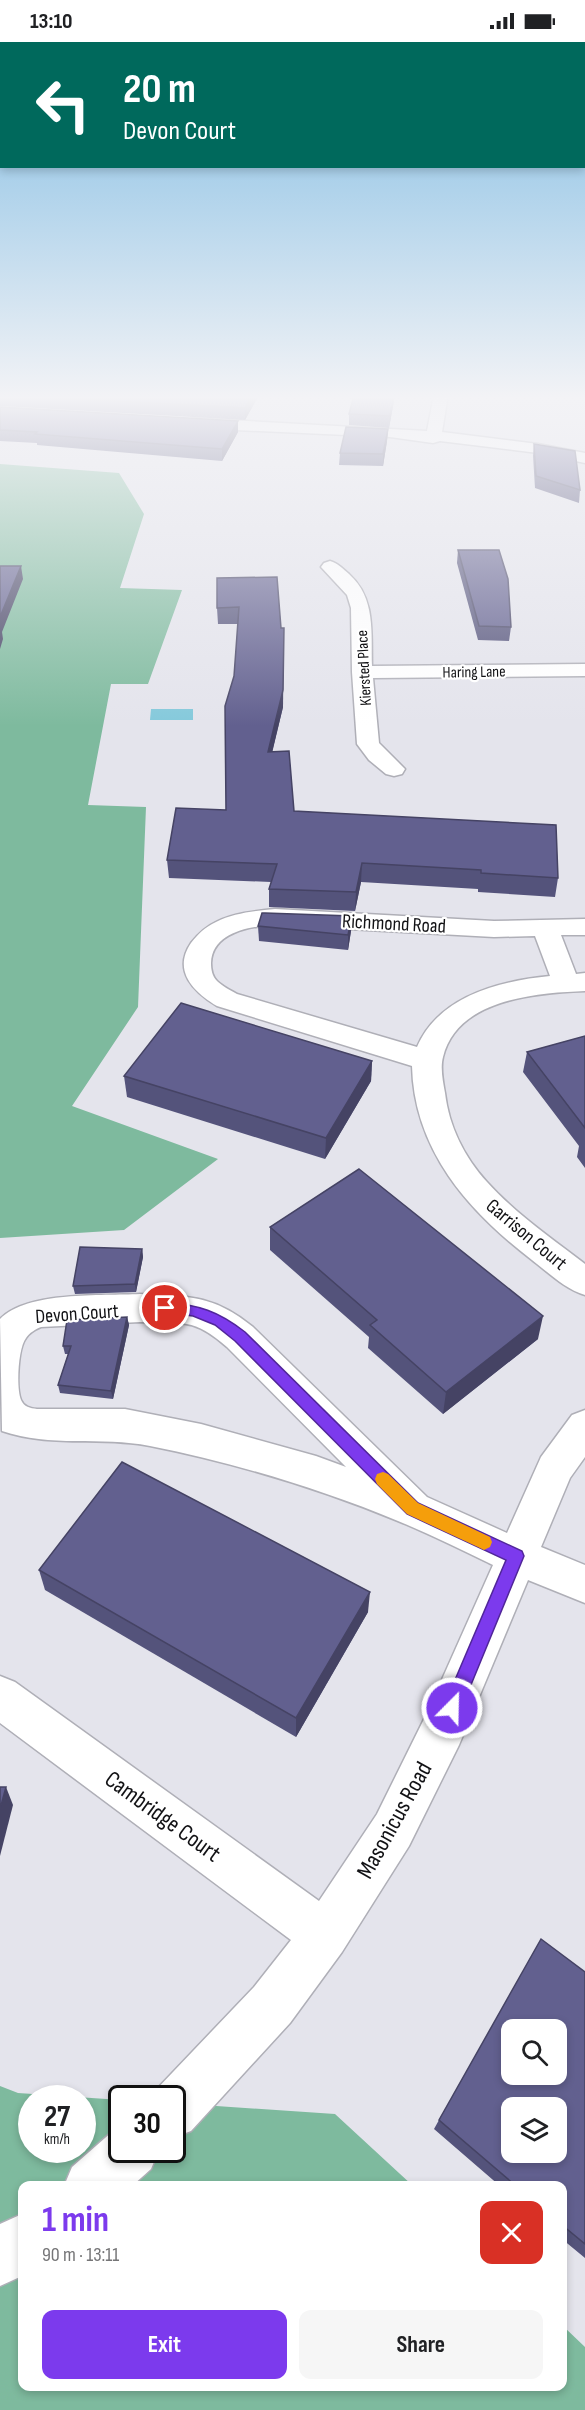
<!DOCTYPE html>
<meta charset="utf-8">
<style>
:root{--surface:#fff;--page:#f6f6f6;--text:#202124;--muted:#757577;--accent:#7c3aed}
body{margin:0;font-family:"Sofia Sans Condensed",sans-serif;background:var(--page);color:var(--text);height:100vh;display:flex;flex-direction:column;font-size:22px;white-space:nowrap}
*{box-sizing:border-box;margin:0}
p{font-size:20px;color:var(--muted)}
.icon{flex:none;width:33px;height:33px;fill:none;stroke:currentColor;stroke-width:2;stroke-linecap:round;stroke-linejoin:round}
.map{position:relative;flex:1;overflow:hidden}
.side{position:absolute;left:18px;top:2139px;width:549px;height:210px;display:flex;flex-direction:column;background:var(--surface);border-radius:12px;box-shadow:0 3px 9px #0003}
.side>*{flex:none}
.guide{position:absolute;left:0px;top:0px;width:585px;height:126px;box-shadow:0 3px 9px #0003;background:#00695c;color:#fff;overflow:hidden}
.controls{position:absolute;left:501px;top:1977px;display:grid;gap:12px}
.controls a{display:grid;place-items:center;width:66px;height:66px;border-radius:12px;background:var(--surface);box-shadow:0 3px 9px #0003;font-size:30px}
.speed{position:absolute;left:18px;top:2043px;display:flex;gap:12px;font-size:30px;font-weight:700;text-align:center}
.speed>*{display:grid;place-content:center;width:78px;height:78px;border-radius:50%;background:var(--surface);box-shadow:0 3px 9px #0003;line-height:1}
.speed small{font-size:15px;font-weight:400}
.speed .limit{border:3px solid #111;border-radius:9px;background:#fff;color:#111}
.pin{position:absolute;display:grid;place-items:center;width:51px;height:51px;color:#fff;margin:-26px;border:3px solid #fff;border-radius:50%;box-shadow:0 2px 6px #0007}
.me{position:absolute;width:66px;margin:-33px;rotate:23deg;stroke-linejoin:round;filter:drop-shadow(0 0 4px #0008)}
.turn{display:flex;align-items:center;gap:21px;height:126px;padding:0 24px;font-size:27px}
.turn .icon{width:78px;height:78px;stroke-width:2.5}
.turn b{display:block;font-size:42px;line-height:51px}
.round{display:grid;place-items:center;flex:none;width:63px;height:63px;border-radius:12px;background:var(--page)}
.head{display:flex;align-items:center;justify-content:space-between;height:102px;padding:0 24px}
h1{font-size:36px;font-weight:700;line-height:45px;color:var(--accent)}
.cta{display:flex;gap:12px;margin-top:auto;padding:12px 24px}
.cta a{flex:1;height:69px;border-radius:12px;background:var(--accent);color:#fff;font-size:24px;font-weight:700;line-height:69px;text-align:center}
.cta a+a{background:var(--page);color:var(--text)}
.status{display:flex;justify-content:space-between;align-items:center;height:42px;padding:0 30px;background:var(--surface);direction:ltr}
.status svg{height:16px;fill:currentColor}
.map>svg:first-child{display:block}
.forest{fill:#7eba9e;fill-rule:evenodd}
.water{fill:#84c9db}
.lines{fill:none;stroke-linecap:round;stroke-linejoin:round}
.minor-casing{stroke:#afafb7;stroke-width:3}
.minor{fill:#fff;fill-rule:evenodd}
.wall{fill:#54537b}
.shaded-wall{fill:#454364}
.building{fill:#62608f;stroke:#454364;stroke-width:1.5;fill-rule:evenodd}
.route{fill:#7c3aed;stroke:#51269a;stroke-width:1.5}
.slow{fill:#f59e0b}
.labels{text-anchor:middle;stroke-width:4.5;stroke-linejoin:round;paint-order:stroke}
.far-street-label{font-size:16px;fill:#121215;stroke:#fff}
.street-label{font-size:20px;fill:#121215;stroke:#fff}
.near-street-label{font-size:24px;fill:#121215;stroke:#fff}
</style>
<div class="status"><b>13:10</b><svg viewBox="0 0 49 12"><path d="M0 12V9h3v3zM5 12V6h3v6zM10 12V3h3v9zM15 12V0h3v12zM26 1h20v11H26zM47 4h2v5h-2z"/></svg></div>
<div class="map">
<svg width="585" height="2368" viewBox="0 0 585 2368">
<rect width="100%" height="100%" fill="#e4e4ec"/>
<g class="forest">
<path d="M 0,422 L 119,431 L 144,472 L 120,546 L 182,548 L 148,642 L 111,642 L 88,763 L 146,765 L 138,965 L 72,1064 L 218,1117 L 124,1188 L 0,1196 Z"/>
<path d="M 0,2044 L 18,2051 L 121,2058 L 122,2108 L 172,2108 L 173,2061 L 335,2072 L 412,2143 L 22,2144 L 22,2344 L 562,2344 L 563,2284 L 585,2305 L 585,2368 L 0,2368 ZM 32,2056 L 82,2056 L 82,2108 L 32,2108 Z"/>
</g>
<path class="water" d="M 151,667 L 193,667 L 193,678 L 150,678 Z"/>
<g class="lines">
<g class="minor-casing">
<g id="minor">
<path d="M 434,353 L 448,353 L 442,390 L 538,402 L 585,411 L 585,421 L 538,411 L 440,399 L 433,401 L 390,395 L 193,386 L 185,381 L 193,376 L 427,389 Z"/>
<path d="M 330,519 C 338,521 343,527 349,532 C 376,556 371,591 372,624 L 585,622 L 585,634 L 373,636 L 379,701 L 405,727 L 402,732 L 394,734 L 386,732 L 369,718 L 357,702 L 352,630 L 351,566 L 347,553 L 321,525 L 324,521 Z"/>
<path d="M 275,867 L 494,879 L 585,877 L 585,893 L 561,893 L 576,932 L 585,931 L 585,949 C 536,951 457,957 443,1015 C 440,1026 443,1040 445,1051 C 449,1085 465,1116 487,1140 C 516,1172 551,1196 585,1222 L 585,1253 C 565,1247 549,1231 532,1218 C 468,1169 414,1108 412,1024 L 217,964 C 194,950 172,929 191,901 C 198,892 205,885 216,880 C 234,871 255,869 275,867 ZM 275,883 L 494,895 L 535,894 L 550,934 C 499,939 439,954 417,1005 L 237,952 C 230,948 222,944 217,939 C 212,934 211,927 211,921 C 212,890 251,884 275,883 Z"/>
<path d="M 140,1252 C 188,1254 214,1253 253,1285 L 427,1455 L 507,1491 L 541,1415 L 572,1373 L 585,1368 L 585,1415 L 570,1436 L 541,1505 L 585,1523 L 585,1561 L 528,1538 L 459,1703 L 409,1804 L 342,1910 L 290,1981 L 191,2089 L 172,2096 L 172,2056 L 151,2056 L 153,2051 L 254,1945 L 291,1898 L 0,1681 L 0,1634 L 15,1640 L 319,1859 L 377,1772 L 427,1671 L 493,1523 C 462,1508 430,1492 398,1479 C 318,1446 235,1421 150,1404 C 100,1394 51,1406 2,1389 L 0,1277 C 27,1249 102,1254 140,1252 ZM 140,1280 C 182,1281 194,1276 227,1305 L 346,1425 L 316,1414 L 201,1382 L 125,1367 L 37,1367 C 30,1366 24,1365 21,1358 C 16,1346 18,1306 26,1296 C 29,1291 36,1287 41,1285 Z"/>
<path d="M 122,2086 L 122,2108 L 159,2108 L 151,2127 L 132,2144 L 64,2144 L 72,2125 L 113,2089 Z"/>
<path d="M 22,2172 L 22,2234 L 0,2244 L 0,2182 Z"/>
</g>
</g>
<use href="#minor" class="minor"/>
</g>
<g class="wall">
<path d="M 0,353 L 259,353 L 245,378 L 0,364 Z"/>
<path d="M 395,353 L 389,386 L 349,383 L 349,372 Z"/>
<path d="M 0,365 L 238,390 L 222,419 L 37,403 L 37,401 L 0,399 Z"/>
<path d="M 388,387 L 387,399 L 383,424 L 339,423 L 340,411 Z"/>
<path d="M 534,402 L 580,448 L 579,461 L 535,446 L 533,414 Z"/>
<path d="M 458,508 L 511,585 L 509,599 L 478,598 L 457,521 Z"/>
<path d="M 277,535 L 283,665 L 272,710 L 294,769 L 558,836 L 555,855 L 478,850 L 478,847 L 361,840 L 355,869 L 269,865 L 269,847 L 271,840 L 169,836 L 167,818 L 226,768 L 238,582 L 218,582 L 217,566 Z"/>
<path d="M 352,874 L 351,889 L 348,908 L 259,899 L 258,884 Z"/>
<path d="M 585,994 L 585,1126 L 577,1115 L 579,1104 L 523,1030 L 527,1010 Z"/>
<path d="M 372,1019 L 371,1039 L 325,1117 L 127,1055 L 124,1034 Z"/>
<path d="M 270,1185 L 538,1297 L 443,1372 L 368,1306 L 369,1295 L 270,1208 Z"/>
<path d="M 142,1207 L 143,1215 L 136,1250 L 75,1252 L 73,1244 Z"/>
<path d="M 127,1275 L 129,1283 L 113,1357 L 60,1351 L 58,1343 L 68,1312 L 65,1312 L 63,1304 Z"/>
<path d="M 39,1528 L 368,1570 L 296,1695 L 45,1548 Z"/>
<path d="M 585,1930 L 585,2216 L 562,2197 L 562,2144 L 500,2144 L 434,2087 L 439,2078 Z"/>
</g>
<g class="shaded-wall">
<path d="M 252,353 L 259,353 L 245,378 L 245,366 Z"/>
<path d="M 394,353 L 395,353 L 389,386 L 390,374 Z"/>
<path d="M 238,379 L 238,390 L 222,419 L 222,407 Z"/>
<path d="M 388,387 L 387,399 L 383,424 L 383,412 Z"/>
<path d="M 21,524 L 23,537 L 2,590 L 3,597 L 0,607 L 0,575 Z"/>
<path d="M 284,586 L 283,665 L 268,728 L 268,710 Z"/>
<path d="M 362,821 L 361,840 L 355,869 L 356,850 Z"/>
<path d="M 352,874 L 351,889 L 348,908 L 348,893 Z"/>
<path d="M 372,1019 L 371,1039 L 325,1117 L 326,1096 Z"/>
<path d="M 142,1207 L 143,1215 L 136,1250 L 135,1242 Z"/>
<path d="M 543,1274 L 538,1297 L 443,1372 L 446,1350 Z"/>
<path d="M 127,1275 L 129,1283 L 113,1357 L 111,1349 Z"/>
<path d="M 370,1550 L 368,1570 L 296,1695 L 296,1676 Z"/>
<path d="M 6,1745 L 13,1763 L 0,1814 L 0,1767 Z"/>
</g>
<g class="building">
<path d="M 1,353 L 252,353 L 245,366 Z"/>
<path d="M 354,353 L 394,353 L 390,374 L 349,372 Z"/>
<path d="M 0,365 L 238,379 L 222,407 L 35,392 L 37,390 L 0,388 Z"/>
<path d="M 346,385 L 388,387 L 383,412 L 340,411 Z"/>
<path d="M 534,402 L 575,409 L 580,448 L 536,434 Z"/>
<path d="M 458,508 L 499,508 L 508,537 L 511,585 L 479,584 Z"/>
<path d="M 0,524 L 21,524 L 0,575 Z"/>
<path d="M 277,535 L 281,586 L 284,586 L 283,648 L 268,710 L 289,709 L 294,769 L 556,783 L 558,836 L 481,831 L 481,828 L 362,821 L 356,850 L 269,847 L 277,822 L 167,818 L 176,766 L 226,768 L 225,664 L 234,634 L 239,565 L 217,566 L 217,536 Z"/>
<path d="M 262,871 L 265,871 L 352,874 L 348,893 L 258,884 Z"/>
<path d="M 181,961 L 372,1019 L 326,1096 L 124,1034 Z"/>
<path d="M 585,994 L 585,1086 L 527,1010 Z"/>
<path d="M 359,1127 L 543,1274 L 446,1350 L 370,1283 L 377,1278 L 270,1185 Z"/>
<path d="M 80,1205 L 142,1207 L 135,1242 L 73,1244 Z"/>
<path d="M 127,1275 L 111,1349 L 58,1343 L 71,1304 L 63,1304 L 67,1278 Z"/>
<path d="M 122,1420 L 370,1550 L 296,1676 L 39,1528 Z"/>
<path d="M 0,1745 L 6,1745 L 0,1767 Z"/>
<path d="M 541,1897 L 585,1930 L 585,2202 L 562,2183 L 562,2144 L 516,2144 L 439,2078 ZM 512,1988 L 556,1988 L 556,2032 L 512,2032 ZM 512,2066 L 556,2066 L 556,2110 L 512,2110 Z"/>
</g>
<linearGradient id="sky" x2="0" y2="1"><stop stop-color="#80bce3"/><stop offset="0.52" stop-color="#f3f3f6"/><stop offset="1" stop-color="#f3f3f6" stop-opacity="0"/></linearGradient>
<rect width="585" height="684" fill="url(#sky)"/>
<path class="route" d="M 165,1260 C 199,1263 218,1269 245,1290 L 418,1461 L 522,1509 L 524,1514 L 459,1672 L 452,1674 L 446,1672 L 443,1666 L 506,1518 L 407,1472 L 235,1299 L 215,1283 L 193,1274 L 160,1270 L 157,1266 L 160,1262 Z"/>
<path class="slow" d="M 383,1430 L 388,1432 L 418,1461 L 490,1495 L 492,1500 L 490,1505 L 484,1508 L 478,1505 L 407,1472 L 377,1442 L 375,1437 L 377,1432 Z"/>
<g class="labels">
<g class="far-street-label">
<text transform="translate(363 626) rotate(-93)" y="6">Kiersted Place</text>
<text transform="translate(474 629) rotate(-1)" y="6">Haring Lane</text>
</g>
<g class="street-label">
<text transform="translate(394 881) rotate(3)" y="7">Richmond Road</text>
<text transform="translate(527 1192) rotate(40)" y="7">Garrison Court</text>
<text transform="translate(77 1271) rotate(-4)" y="7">Devon Court</text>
</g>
<g class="near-street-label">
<text transform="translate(163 1774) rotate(36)" y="8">Cambridge Court</text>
<text transform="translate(394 1778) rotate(-61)" y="8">Masonicus Road</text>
</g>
</g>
</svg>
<div class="controls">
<a><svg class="icon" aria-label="search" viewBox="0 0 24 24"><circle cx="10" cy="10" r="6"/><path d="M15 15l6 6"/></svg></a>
<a><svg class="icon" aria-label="layers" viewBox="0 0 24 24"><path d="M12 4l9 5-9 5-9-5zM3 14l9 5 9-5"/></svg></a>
</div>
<div class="speed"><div>27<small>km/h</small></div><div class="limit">30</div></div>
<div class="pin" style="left:165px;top:1266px;background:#d93025"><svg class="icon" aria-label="arrive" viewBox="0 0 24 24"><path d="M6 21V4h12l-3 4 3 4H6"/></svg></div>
<svg class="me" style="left:452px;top:1666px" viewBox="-20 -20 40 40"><circle r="17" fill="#7c3aed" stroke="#fff" stroke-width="3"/><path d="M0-11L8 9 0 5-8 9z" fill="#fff"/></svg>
<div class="guide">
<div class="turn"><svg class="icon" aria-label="left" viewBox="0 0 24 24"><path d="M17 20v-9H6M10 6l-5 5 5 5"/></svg><div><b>20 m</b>Devon Court</div></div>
</div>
<section class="side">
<div class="head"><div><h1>1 min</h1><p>90 m · 13:11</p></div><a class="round" style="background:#d93025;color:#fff"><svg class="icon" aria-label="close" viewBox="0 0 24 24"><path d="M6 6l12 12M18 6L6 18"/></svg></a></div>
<div class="cta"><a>Exit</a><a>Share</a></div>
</section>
</div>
